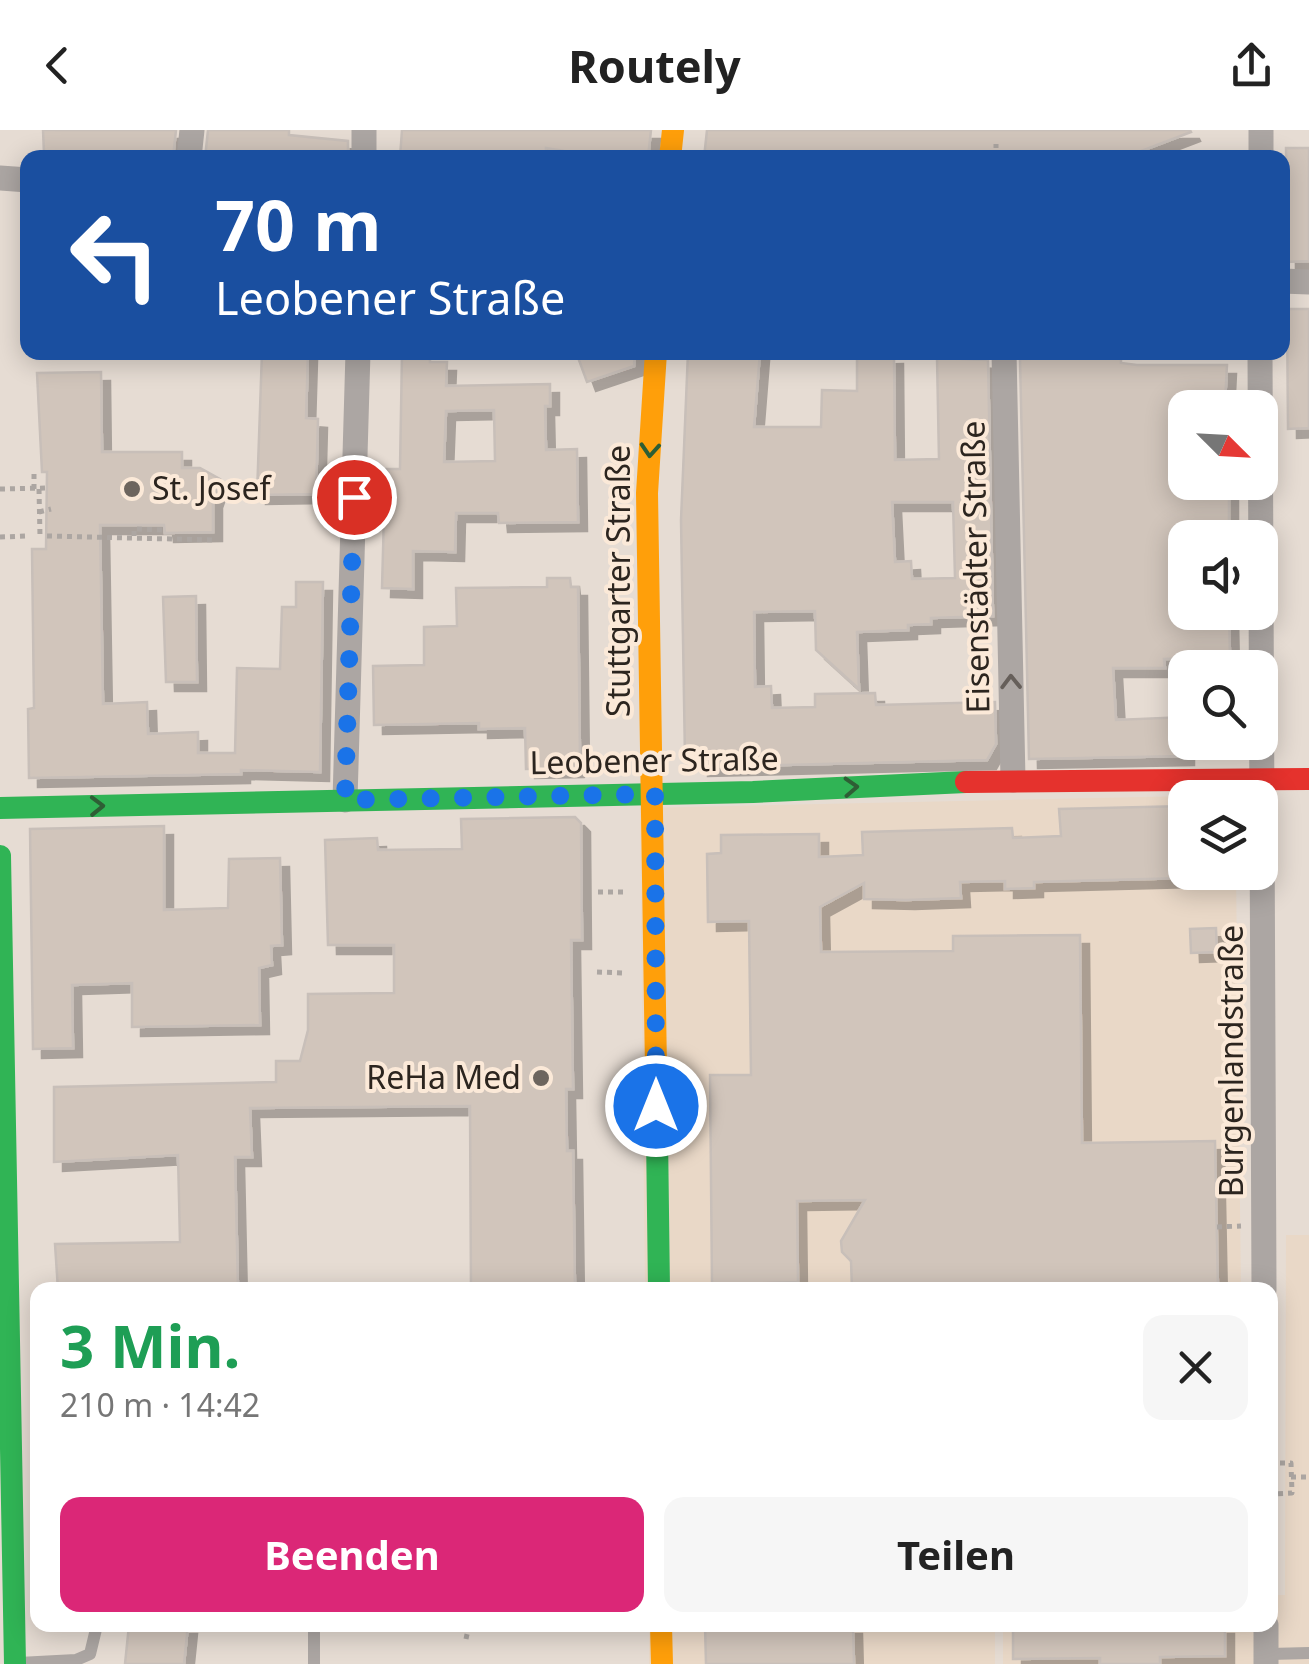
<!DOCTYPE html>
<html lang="de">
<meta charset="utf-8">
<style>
:root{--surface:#fff;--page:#f6f6f6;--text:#222;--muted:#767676;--accent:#db2777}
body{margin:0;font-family:"Noto Sans",sans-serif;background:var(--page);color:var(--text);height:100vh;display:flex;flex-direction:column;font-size:38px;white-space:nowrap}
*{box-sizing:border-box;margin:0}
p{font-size:32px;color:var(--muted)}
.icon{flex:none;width:55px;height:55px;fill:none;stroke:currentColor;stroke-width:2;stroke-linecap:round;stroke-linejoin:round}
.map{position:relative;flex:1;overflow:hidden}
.side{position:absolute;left:30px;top:1152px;width:1248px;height:350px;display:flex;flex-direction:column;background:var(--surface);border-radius:20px;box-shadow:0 5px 25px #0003}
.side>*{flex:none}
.guide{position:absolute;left:20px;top:20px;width:1270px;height:210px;border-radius:20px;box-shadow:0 5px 25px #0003;background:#1a4fa0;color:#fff;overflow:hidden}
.needle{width:65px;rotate:114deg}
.controls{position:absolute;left:1168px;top:260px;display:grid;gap:20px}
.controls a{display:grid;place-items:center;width:110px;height:110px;border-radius:20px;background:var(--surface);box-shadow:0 5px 25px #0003;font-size:50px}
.pin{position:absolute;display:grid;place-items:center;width:85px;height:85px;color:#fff;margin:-42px;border:5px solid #fff;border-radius:50%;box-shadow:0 2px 10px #0007}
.me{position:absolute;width:110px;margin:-55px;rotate:0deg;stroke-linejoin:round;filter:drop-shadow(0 0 8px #0008)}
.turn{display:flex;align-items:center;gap:35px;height:210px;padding:0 30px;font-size:45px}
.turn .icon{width:130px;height:130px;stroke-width:2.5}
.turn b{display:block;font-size:70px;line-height:85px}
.round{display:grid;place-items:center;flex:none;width:105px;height:105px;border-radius:20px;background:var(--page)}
.headline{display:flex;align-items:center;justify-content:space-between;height:170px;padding:0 30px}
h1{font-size:60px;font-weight:700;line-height:75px;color:#1e9e55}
.action{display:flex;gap:20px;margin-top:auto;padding:20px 30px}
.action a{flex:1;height:115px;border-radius:20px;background:var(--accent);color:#fff;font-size:40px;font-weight:700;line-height:115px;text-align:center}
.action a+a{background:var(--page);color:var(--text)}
header{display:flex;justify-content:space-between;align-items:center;height:130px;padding:0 30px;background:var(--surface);font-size:45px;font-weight:700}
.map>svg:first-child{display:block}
.built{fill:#e9d8c7}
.building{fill:#d1c5bb;stroke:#c8bfb9;stroke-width:2.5;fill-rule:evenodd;filter:url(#shadow)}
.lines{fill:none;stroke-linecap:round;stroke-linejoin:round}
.path{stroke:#aca6a2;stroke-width:5;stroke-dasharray:5 5;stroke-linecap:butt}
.lane{stroke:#aca6a3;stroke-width:12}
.street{stroke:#aca6a3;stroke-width:25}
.fast{stroke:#30b455;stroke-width:22}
.slow{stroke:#ff9f0a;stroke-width:22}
.jam{stroke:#e5322d;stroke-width:22}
.oneway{stroke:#2e5e35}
.oneway2{stroke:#665f5a}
.route{stroke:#1a73e8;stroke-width:18;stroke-dasharray:0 32.4}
.poi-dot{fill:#6d655e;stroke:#fbe9d8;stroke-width:4}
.labels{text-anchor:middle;stroke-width:8;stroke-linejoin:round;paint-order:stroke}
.poi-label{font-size:32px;fill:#2c251f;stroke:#fbe9d8;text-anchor:start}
.street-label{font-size:32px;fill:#2c251f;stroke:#fbe9d8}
</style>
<header><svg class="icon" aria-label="back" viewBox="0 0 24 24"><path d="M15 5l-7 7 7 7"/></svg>Routely<svg class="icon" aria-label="share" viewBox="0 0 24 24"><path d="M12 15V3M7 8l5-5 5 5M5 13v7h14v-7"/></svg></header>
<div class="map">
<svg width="1309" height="1534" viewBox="0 0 1309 1534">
<defs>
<filter id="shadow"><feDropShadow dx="9" dy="9" stdDeviation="0" flood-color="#0004"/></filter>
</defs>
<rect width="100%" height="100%" fill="#e6dcd3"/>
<g class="built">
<path d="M 1235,665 L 1185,668 L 1185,742 L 1236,743 L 1241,1160 L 645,1160 L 640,678 Z"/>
<path d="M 1286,1105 L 1309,1105 L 1309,1534 L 1003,1534 L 1003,1495 L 1270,1495 L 1270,1465 L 1285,1465 Z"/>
<rect x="649" y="1495" width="346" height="39"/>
</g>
<g class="building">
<path d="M 43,0 L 176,0 L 173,28 L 44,24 Z"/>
<path d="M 208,0 L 289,0 L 289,5 L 348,11 L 348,28 L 205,28 Z"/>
<path d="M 402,0 L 651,0 L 648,28 L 606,28 L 546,18 L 546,28 L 400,28 Z"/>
<path d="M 707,0 L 1190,0 L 1191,2 L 1123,28 L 704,28 Z"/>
<path d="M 1286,18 L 1309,18 L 1309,131 L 1287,132 Z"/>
<path d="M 1287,179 L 1309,179 L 1309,298 L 1288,299 Z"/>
<path d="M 262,222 L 308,222 L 306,288 L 318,289 L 316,364 L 257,365 Z"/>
<path d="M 576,222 L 635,222 L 634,236 L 587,252 Z"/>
<path d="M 688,222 L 760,222 L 754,297 L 821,297 L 822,260 L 857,261 L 857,226 L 894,225 L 895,330 L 939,329 L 937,228 L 988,230 L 993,486 L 931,488 L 931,494 L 908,495 L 908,500 L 857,502 L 859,559 L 816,520 L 815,481 L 754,482 L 755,557 L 771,556 L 772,578 L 815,577 L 815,564 L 875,563 L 876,575 L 995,572 L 996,614 L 987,630 L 699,637 L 699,628 L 685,628 L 681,390 ZM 892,372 L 953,372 L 955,448 L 912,449 L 911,431 L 895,432 Z"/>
<path d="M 402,224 L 430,225 L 430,232 L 447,232 L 446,256 L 550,254 L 550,276 L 545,276 L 546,320 L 577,319 L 578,392 L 499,393 L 498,383 L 456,383 L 455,422 L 413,421 L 413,459 L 382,458 L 384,385 L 376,385 L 377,339 L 400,339 ZM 494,280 L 495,331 L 444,332 L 446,281 Z"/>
<path d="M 1121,227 L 1121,233 L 1137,235 L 1227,235 L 1225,273 L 1185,274 L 1185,352 L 1229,352 L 1229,408 L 1185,408 L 1185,482 L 1229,482 L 1230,527 L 1164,529 L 1165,538 L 1113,538 L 1116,590 L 1185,587 L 1185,626 L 1029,629 L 1020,229 Z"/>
<path d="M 101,242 L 102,322 L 182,322 L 182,338 L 200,338 L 220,349 L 213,369 L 213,402 L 165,403 L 164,395 L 100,395 L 103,574 L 147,572 L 148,604 L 198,602 L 198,623 L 235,623 L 237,538 L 280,539 L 282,477 L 296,477 L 296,452 L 323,452 L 320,642 L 241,640 L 241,644 L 29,648 L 28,579 L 34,578 L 32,419 L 46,419 L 47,342 L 42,342 L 37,243 Z"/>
<path d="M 547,448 L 570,448 L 571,457 L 578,457 L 580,630 L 575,638 L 526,639 L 525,598 L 479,599 L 479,593 L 374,595 L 373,536 L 424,535 L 424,497 L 457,496 L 456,458 L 547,457 Z"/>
<path d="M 196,466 L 197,552 L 166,552 L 163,467 Z"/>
<path d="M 1185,676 L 1185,748 L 1034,752 L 1034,758 L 1005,759 L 1005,751 L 960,752 L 961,768 L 906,770 L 864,769 L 864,753 L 820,777 L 821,822 L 953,821 L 953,806 L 1080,805 L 1082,1013 L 1215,1011 L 1218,1160 L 852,1160 L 851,1131 L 842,1122 L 841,1111 L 865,1070 L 797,1071 L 798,1152 L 712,1155 L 710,945 L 751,945 L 749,791 L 708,792 L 707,724 L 721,723 L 721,705 L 819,704 L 819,727 L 863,725 L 862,702 L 1012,698 L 1013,708 L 1061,706 L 1059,679 Z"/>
<path d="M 575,687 L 581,693 L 582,810 L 571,810 L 573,959 L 566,959 L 567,1021 L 573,1021 L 575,1160 L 471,1160 L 470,976 L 250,978 L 252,1027 L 235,1027 L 238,1160 L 58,1160 L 55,1114 L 180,1112 L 178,1025 L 54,1032 L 54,957 L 276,952 L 276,931 L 300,931 L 308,900 L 308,864 L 394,863 L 394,815 L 328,815 L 325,710 L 377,708 L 378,720 L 462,719 L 461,689 Z"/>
<path d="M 164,696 L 164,780 L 228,778 L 229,729 L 280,728 L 282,815 L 271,816 L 272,835 L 259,838 L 260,895 L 132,897 L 132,853 L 72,855 L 73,918 L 33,919 L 30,699 Z"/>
<path d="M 1216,798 L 1217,822 L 1191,823 L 1190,799 Z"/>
<path d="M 129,1495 L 188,1495 L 184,1534 L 125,1534 Z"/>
<path d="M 705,1495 L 853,1495 L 854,1534 L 706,1534 Z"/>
<path d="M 1013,1495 L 1225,1495 L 1225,1526 L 1160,1527 L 1160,1534 L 1100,1534 L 1100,1528 L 1013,1529 Z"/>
</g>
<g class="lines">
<g class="path">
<path d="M 996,28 L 996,14"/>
<path d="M 0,359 L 47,358"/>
<path d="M 34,359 L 34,342"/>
<path d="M 39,359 L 40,406"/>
<path d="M 39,382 L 51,379"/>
<path d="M 47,406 L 214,410"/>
<path d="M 134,406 L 134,399 L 164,400"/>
<path d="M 0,407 L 27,406"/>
<path d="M 598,762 L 625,762"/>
<path d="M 597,842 L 624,843"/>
<path d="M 1217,1097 L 1241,1096"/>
<path d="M 1270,1333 L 1291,1333 L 1292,1363 L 1270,1364"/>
<path d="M 1291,1347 L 1309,1347"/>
<path d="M 466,1509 L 469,1495"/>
</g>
<g class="lane">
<path d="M 314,1495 L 314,1534"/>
<path d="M 1266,1524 L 1309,1523"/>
<path d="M 19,1533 L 76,1530 L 90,1524 L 97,1495"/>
</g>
<g class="street">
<path d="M 1261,0 L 1261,28"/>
<path d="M 189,28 L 192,0"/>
<path d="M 364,28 L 364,0"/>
<path d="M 0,48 L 28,50"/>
<path d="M 1282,151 L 1309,152"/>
<path d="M 1004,222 L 1013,650"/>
<path d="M 1260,222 L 1264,1160"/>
<path d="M 345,670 L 358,222"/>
<path d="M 1266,1495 L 1266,1534"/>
</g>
<g class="fast">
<path d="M 0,678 L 753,662 L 966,652"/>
<path d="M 0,726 L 15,1534"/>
<path d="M 657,1004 L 659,1160"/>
</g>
<g class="slow">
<path d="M 670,28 L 673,0"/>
<path d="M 656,222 L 647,363 L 657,1004"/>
<path d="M 661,1495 L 662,1534"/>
</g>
<path class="jam" d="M 966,652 L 1309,649"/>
</g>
<defs><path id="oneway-chevron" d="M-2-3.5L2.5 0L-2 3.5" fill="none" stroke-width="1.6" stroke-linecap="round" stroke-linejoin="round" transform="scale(2.5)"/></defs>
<g class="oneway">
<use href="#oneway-chevron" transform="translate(650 320) rotate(94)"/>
<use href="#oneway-chevron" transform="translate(851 657) rotate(-3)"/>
<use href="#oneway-chevron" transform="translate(97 676) rotate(-1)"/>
</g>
<use class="oneway2" href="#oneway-chevron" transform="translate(1011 552) rotate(-91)"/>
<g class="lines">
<path class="route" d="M 354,367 L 345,670 L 655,664 L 656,976"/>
</g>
<g class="poi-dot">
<circle cx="132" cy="359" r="10"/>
<circle cx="541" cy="948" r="10"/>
</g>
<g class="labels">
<g class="poi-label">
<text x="152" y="370">St. Josef</text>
<text x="521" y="959" text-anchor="end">ReHa Med</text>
</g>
<g class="street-label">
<text transform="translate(976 437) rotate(-91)" y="11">Eisenstädter Straße</text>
<text transform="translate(619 451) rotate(-90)" y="11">Stuttgarter Straße</text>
<text transform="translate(654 631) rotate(-1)" y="11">Leobener Straße</text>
<text transform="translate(1232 931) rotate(-90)" y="11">Burgenlandstraße</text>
</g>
</g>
</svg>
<div class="controls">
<a><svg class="needle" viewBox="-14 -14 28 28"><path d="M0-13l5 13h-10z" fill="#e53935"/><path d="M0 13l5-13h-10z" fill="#767676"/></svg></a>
<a><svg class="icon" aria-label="sound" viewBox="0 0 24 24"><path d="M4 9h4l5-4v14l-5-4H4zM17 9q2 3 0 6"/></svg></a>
<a><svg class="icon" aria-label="search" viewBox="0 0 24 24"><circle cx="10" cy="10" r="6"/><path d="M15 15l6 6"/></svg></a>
<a><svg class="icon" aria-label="layers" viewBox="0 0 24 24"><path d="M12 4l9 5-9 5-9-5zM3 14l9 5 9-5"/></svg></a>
</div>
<div class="pin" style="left:354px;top:367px;background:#d93025"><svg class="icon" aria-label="arrive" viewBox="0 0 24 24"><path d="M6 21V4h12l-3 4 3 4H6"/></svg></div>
<svg class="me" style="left:656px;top:976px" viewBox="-20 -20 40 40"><circle r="17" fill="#1a73e8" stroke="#fff" stroke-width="3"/><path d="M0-11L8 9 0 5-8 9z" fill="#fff"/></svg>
<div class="guide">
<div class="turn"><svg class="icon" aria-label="left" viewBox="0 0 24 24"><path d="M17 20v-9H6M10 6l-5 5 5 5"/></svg><div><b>70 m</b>Leobener Straße</div></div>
</div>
<section class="side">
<div class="headline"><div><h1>3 Min.</h1><p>210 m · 14:42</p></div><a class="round"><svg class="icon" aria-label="close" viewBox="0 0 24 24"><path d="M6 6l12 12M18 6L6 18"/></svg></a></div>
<div class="action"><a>Beenden</a><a>Teilen</a></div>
</section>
</div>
